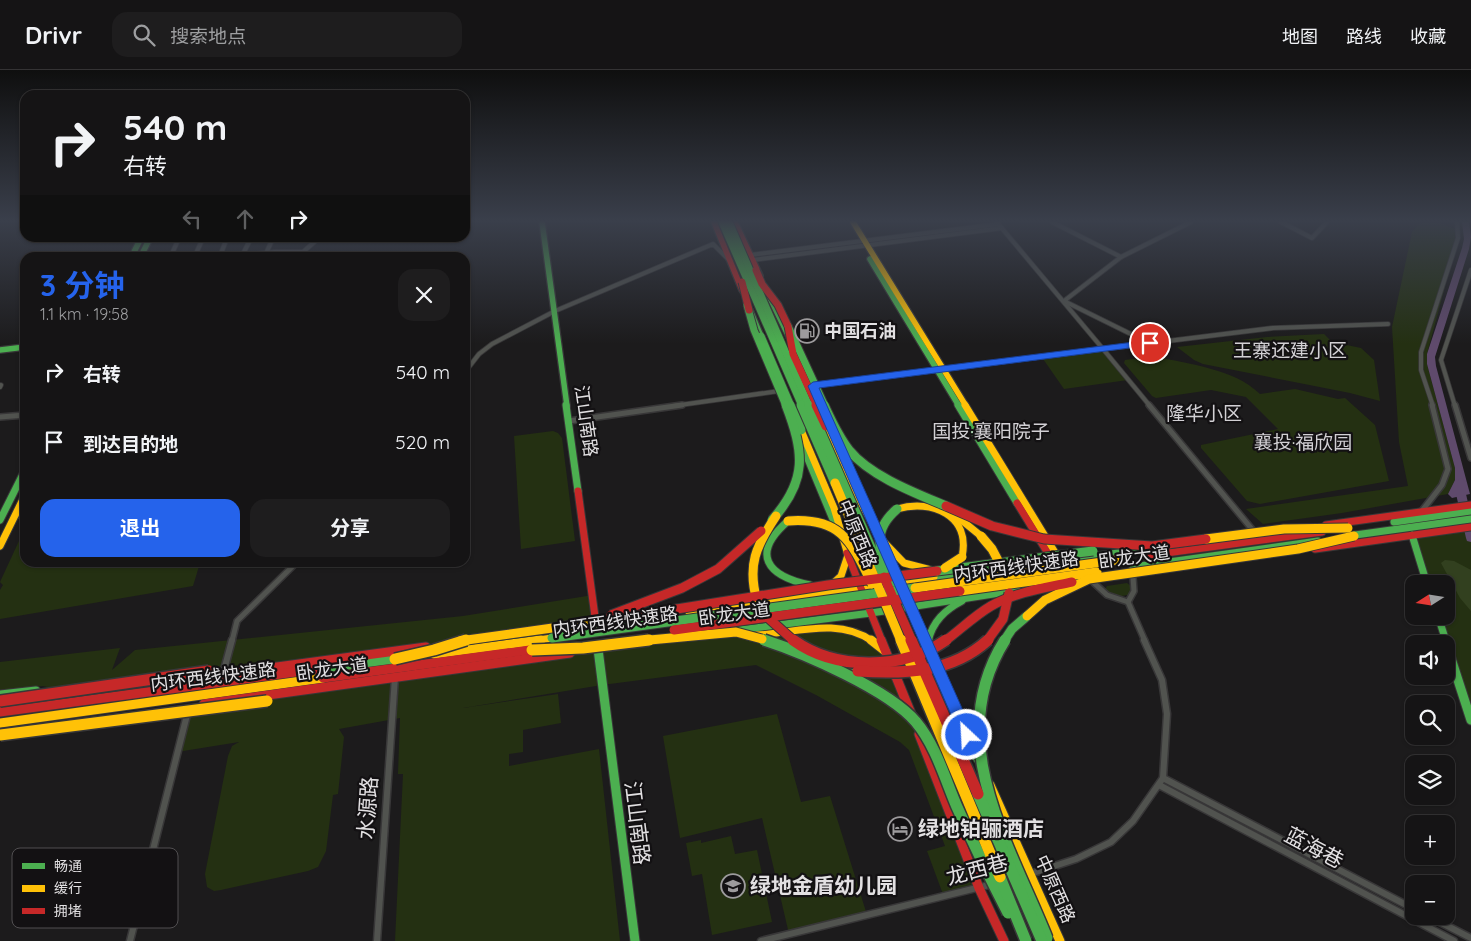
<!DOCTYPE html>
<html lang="zh">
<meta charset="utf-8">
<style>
:root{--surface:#151415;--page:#1e1d1e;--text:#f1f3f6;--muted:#9d9ea0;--line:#343334;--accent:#2563eb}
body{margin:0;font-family:Quicksand,"Noto Sans SC",sans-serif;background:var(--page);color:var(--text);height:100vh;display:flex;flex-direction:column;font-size:19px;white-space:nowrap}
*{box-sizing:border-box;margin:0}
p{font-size:16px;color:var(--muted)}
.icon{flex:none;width:28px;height:28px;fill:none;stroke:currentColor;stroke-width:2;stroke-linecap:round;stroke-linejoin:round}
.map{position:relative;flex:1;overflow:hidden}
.sheet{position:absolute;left:20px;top:182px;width:450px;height:315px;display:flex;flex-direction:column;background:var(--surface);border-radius:15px;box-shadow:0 1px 4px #0004,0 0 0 1px var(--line)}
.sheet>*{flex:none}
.top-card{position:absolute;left:20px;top:20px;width:450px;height:152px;border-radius:15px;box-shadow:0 1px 4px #0004,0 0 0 1px var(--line);background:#151415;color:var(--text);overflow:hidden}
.needle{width:32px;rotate:258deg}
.fabs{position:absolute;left:1405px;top:505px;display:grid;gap:10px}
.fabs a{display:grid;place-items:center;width:50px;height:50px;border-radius:10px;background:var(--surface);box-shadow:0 1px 4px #0004,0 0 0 1px var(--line);font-size:25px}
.pin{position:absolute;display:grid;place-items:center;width:42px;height:42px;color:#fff;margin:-21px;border:2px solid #fff;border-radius:50%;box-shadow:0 1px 5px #0007}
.me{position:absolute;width:55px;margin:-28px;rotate:335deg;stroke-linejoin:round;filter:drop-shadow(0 0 4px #0008)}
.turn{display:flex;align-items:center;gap:18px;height:105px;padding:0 20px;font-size:22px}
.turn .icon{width:65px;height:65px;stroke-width:2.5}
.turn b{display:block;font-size:35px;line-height:42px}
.lanes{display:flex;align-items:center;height:48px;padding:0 20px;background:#0003;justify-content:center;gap:25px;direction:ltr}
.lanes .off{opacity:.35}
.round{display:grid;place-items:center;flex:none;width:52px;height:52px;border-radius:15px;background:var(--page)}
.overview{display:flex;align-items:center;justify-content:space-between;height:85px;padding:0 20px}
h1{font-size:30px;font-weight:700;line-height:38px;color:var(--accent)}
.action{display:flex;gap:10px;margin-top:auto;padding:10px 20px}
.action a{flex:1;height:58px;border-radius:15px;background:var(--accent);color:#fff;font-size:20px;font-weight:700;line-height:58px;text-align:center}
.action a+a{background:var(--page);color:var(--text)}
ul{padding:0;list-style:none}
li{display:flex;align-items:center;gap:15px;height:70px;padding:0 20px}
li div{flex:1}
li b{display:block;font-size:19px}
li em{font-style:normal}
header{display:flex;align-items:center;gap:30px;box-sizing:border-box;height:70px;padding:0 25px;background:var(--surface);border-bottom:1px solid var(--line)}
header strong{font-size:24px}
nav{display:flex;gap:28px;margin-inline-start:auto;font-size:18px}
.search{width:350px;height:45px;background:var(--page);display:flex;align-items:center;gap:12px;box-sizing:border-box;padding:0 18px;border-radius:15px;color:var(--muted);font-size:19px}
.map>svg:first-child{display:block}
.green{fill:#243012}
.forest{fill:#32401f}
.water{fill:#5f4a6c}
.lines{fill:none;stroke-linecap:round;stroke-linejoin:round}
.river{fill:#5f4a6c;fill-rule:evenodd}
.street-far2-casing{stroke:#383738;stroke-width:5.5}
.street-far1-casing{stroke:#383738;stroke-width:8}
.street-casing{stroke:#383738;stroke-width:9}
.fast-far2-casing{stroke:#383738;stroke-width:8}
.fast-far1-casing{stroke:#383738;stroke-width:9}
.fast-casing{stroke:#383738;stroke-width:11}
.slow-far2-casing{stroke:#383738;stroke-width:8}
.slow-far1-casing{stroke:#383738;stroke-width:9}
.slow-casing{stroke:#383738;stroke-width:11}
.jam-far2-casing{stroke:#383738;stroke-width:8}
.jam-far1-casing{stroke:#383738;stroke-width:9}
.jam-casing{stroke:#383738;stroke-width:11}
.street-far2{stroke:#51534f;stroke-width:4}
.street-far1{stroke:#51534f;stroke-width:5}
.street{stroke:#51534f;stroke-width:6}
.fast-far2{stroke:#4caf50;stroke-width:5.5}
.fast-far1{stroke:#4caf50;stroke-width:7}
.fast{stroke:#4caf50;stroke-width:9}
.slow-far2{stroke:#ffc107;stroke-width:5.5}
.slow-far1{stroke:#ffc107;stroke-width:7}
.slow{stroke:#ffc107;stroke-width:9}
.jam-far2{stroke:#c62828;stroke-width:5.5}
.jam-far1{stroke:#c62828;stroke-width:7}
.jam{stroke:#c62828;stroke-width:9}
.fast-bridge-far2-casing{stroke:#383738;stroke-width:9;stroke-linecap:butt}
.fast-bridge-far1-casing{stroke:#383738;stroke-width:11;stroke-linecap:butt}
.fast-bridge-casing{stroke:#383738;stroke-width:14;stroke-linecap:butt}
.slow-bridge-far1-casing{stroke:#383738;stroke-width:11;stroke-linecap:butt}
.slow-bridge-casing{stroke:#383738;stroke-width:14;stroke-linecap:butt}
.jam-bridge-far2-casing{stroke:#383738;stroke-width:9;stroke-linecap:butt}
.jam-bridge-far1-casing{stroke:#383738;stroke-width:11;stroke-linecap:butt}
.jam-bridge-casing{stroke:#383738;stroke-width:14;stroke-linecap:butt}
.fast-bridge-far2{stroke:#4caf50;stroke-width:7}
.fast-bridge-far1{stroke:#4caf50;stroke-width:9}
.fast-bridge{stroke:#4caf50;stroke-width:11}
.slow-bridge-far1{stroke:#ffc107;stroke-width:9}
.slow-bridge{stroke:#ffc107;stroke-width:11}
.jam-bridge-far2{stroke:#c62828;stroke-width:7}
.jam-bridge-far1{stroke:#c62828;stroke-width:9}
.jam-bridge{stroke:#c62828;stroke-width:11}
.route{fill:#2563eb;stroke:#184099}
.labels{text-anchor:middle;stroke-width:4.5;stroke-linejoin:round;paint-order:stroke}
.poi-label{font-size:18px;font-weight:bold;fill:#e2e0e2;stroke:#131113;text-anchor:start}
.street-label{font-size:18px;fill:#e2e0e2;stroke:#131113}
.neighbourhood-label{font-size:19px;fill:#d2d0d4;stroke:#131113}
.near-street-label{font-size:21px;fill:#e2e0e2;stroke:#131113}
.near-poi-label{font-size:21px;font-weight:bold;fill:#e2e0e2;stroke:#131113;text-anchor:start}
.key{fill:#131113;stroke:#514f51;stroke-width:1}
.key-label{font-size:14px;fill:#e2e0e2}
</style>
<header>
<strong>Drivr</strong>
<div class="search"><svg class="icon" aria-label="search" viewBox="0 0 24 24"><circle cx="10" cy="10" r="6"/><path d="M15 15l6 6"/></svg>搜索地点</div>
<nav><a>地图</a><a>路线</a><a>收藏</a></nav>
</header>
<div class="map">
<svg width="1471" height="871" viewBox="0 0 1471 871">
<rect width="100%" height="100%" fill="#1c1b1c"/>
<g class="green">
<path d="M 1421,152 L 1438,152 L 1457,160 L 1458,168 L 1427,284 L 1427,294 L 1455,398 L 1455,410 L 1448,424 L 1342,443 L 1263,454 L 1246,439 L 1408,416 L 1399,372 L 1392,257 L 1412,162 Z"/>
<path d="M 1324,264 L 1332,272 L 1361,278 L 1374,290 L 1380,331 L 1350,323 L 1203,294 L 1194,290 L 1177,277 L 1267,267 Z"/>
<path d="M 1103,279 L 1128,310 L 1064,319 L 1041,286 Z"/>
<path d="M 1154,286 C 1190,295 1233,298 1260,324 L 1295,319 L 1338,329 L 1345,328 L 1375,355 L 1389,411 L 1260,434 L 1247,431 L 1201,378 L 1201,375 L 1278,359 L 1246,327 L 1211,320 L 1156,328 L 1152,326 L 1124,293 L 1125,290 Z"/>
<path d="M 553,361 L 558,363 L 562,368 L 575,471 L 521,479 L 514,366 Z"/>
<path d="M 1471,457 L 1471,646 L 1438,546 L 1446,546 L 1446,514 L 1427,514 L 1412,465 Z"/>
<path d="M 25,458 L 25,492 L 200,493 L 193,516 L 0,549 L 0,520 L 3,515 L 0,512 Z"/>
<path d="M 1127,513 L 1132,517 L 1132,524 L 1112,528 L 1104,521 L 1107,516 Z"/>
<path d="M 593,525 L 596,554 L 56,619 L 43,616 L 0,620 L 0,592 L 120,578 L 112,600 L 135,580 L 463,546 Z"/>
<path d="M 850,558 L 888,584 L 979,818 L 944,827 L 927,781 L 945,776 L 909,680 L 900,672 L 816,625 L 756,595 L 602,615 L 463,638 L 558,624 L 561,653 L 523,660 L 523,682 L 509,684 L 509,696 L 599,679 L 620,871 L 395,871 L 403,704 L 398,704 L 400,648 L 339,659 L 344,667 L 338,724 L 333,725 L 326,781 L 318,797 L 308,801 L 221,820 L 214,821 L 207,817 L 205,804 L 228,686 L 232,676 L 239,672 L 177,682 L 189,636 L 718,563 L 761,565 Z"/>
<path d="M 777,644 L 801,732 L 830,726 L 867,845 L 789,864 L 762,748 L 680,768 L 663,666 Z"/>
<path d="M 731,766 L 735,784 L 757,780 L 772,852 L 712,865 L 702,804 L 692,806 L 686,773 L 701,770 L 701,773 Z"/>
</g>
<path class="forest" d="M 1445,490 L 1454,491 L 1471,500 L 1471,541 L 1460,528 L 1441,493 Z"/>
<path class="water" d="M 1462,152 L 1469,152 L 1471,167 L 1469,179 L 1435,287 L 1436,296 L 1470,424 L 1452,428 L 1448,424 L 1455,410 L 1455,398 L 1427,294 L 1427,284 L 1462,178 L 1464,169 Z"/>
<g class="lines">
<path class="river" d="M 1461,408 L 1466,412 L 1466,424 L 1471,446 L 1471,472 L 1467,471 L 1466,468 L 1456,424 L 1456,412 Z"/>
<g class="street-far2-casing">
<g id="street-far2">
<path d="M 1052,152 L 1121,187 L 1191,152"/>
<path d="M 1281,152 L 1312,168 L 1327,152"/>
<path d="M 1000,156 L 1103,279"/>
<path d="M 149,170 L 180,168"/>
<path d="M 243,184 L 251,168"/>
<path d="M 750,185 L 999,154"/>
<path d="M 220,186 L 227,168"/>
<path d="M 1121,187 L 1064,231 L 1149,273"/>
<path d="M 170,188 L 179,168"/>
<path d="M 194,188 L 203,168"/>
<path d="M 212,188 L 275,182 L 302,182"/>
<path d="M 264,188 L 273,168"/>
<path d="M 296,188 L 319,168"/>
<path d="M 753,190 L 1002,158"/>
<path d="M 465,302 L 479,284 L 492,274 L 555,241 L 713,174 L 729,190"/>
<path d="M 813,316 L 1103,279"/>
<path d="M 0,317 L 1,315"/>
<path d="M 673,336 L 779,321"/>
<path d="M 1150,336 L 1103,279 L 1273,258 L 1388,254"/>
<path d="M 1433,336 L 1421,300 L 1421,282 L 1458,168 L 1457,152"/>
<path d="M 1455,336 L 1441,290 L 1471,200"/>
</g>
</g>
<g class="street-far1-casing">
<g id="street-far1">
<path d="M 1149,335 L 1256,464"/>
<path d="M 1455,335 L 1471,388"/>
<path d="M 0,347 L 25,345"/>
<path d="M 569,351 L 682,335"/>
<path d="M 1421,442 L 1442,415 L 1448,399 L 1432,335"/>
<path d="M 16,446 L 25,438"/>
<path d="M 1094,513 L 1107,525 L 1128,532 L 1145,571"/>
<path d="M 1128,532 L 1134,521 L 1133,507"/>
<path d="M 232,571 L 237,551 L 297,492"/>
</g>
</g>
<g class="street-casing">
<g id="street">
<path d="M 224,600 L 232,570"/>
<path d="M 1163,708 L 1414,839"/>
<path d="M 1159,715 L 1454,871"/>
<path d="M 1030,804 L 1076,789 L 1111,772 L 1133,751 L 1163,708 L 1167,644 L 1162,610 L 1144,570"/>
<path d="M 1428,846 L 1471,868"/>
<path d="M 130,871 L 188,641"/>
<path d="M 377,871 L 395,607"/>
<path d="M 761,871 L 993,814"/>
</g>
</g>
<g class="fast-far2-casing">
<g id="fast-far2">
<path d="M 542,152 L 567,336"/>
<path d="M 131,188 L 141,168"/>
<path d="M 140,188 L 150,168"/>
<path d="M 870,189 L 959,336"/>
<path d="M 769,226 L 790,269"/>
<path d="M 750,240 L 763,271"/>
<path d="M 0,280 L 25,277"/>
</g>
</g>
<g class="fast-far1-casing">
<g id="fast-far1">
<path d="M 566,335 L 578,421"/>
<path d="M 958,335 L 1017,433"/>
<path d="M 833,361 L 869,442"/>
<path d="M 800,370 L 837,459"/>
<path d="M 0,450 L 25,400"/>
<path d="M 788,451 C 750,484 767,506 810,515"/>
<path d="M 1394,452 L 1471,441"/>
<path d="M 1412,465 L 1427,514"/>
<path d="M 1348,466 L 1471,449"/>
<path d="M 883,473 L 924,571"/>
<path d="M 1133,497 L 1318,471"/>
<path d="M 934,507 L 1157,478"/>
<path d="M 1438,546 L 1446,571"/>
<path d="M 731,561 L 871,543 L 1025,519"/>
<path d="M 928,571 C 933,551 945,540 962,531"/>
</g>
</g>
<g class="fast-casing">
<g id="fast">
<path d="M 923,570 L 978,689"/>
<path d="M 1445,570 L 1471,650"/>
<path d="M 927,576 L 928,570"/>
<path d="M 598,579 L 635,871"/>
<path d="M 827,591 L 858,601"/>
<path d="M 325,598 L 401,588"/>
<path d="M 0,625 L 36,621"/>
</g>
</g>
<g class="slow-far2-casing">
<path id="slow-far2" d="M 853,152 L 966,336"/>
</g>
<g class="slow-far1-casing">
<g id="slow-far1">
<path d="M 965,335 L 1059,489"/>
<path d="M 826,356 L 860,431 L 881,469 L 904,493 L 935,501"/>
<path d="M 801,360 L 834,438 L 848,485 L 841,506 L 829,517"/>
<path d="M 897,439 C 932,429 971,445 962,487"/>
<path d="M 954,444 L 981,466"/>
<path d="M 0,476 L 25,425"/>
<path d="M 689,542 L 934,507"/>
<path d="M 757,565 C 795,563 838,547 872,571"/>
<path d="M 532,571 L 552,568"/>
</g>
</g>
<g class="slow-casing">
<g id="slow">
<path d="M 871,570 L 885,581"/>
<path d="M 434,584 L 541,570"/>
<path d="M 0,653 L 323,608"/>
<path d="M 990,715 L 1060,871"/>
</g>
</g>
<g class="jam-far2-casing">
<g id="jam-far2">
<path d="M 714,152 L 742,220"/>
<path d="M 735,152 L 760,206"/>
</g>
</g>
<g class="jam-far1-casing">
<g id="jam-far1">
<path d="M 578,421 L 596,554"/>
<path d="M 1017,433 L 1052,490"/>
<path d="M 1326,455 L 1471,435"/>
<path d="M 1315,479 L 1471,457"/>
<path d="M 847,483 L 882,571"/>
<path d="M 1144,486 L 1322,462"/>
</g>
</g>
<g class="jam-casing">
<g id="jam">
<path d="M 881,570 L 912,646"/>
<path d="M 201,607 L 426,577"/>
<path d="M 323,608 L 537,579"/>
<path d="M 204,634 L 570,583"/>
<path d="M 0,642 L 325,598"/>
<path d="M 919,664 L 979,818 L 1004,871"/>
</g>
</g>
<use href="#street-far2" class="street-far2"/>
<use href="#street-far1" class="street-far1"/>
<use href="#street" class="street"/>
<use href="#fast-far2" class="fast-far2"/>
<use href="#fast-far1" class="fast-far1"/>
<use href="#fast" class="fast"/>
<use href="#slow-far2" class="slow-far2"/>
<use href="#slow-far1" class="slow-far1"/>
<use href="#slow" class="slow"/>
<use href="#jam-far2" class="jam-far2"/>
<use href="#jam-far1" class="jam-far1"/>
<use href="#jam" class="jam"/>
<g class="fast-bridge-far2-casing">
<g id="fast-bridge-far2">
<path d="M 722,152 L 802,336"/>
<path d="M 729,152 L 809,336"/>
<path d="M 747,235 L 754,260 L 786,336"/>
<path d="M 788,256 L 825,336"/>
<path d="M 761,266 L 791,336"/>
</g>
</g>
<g class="fast-bridge-far1-casing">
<g id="fast-bridge-far1">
<path d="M 790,335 L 801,360"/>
<path d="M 801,335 L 835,413"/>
<path d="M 809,335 L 884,507"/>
<path d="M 824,335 C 831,350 838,366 849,380 C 870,406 915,423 946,436"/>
<path d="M 772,450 C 808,410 804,382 786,335"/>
<path d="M 937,501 L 1093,481"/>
<path d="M 893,512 C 881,483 869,463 897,439"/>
<path d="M 552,568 L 915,518"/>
<path d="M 762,569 L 767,571"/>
<path d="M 1004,571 L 1012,559 L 1027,546"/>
</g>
</g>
<g class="fast-bridge-casing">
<g id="fast-bridge">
<path d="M 764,570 C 804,583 889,620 916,652 C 936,676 945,709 957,737 C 973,773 990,808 1008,843"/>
<path d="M 1005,570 C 942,670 1009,773 1047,868"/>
<path d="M 978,724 L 1042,871"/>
<path d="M 1000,807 L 1026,871"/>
</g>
</g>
<g class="slow-bridge-far1-casing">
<g id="slow-bridge-far1">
<path d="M 835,413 L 901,571"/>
<path d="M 788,451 C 841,447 851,471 872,514"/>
<path d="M 981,466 L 992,479 L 1002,498"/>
<path d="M 1206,469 L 1284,459 L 1348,458"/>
<path d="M 945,498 L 962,487"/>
<path d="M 915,518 L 1124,489"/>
<path d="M 960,521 L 1097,502"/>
<path d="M 757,531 C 747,495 756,476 776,446"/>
<path d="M 1027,546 L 1045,530 L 1089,509 L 1298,479 L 1354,466"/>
<path d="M 460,571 L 595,552"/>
<path d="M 639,571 L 736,562 L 762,569"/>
</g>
</g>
<g class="slow-bridge-casing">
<g id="slow-bridge">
<path d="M 901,570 L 1000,807"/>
<path d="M 532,580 L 583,578 L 649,570"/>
<path d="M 395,589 L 434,580 L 466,570"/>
<path d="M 0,665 L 267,631"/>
</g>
</g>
<g class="jam-bridge-far2-casing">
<g id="jam-bridge-far2">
<path d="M 756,200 L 762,214 L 778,235 L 788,256 L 793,284 L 817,336"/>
<path d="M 742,212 L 749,240"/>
</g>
</g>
<g class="jam-bridge-far1-casing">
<g id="jam-bridge-far1">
<path d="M 816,335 L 826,356"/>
<path d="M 946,436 L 992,456 L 1044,469 L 1152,476 L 1206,469"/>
<path d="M 884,507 L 912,571"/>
<path d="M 611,545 L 682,518 L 718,499 L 761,461"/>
<path d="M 766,546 L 794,571"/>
<path d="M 595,552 L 828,515 L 937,501"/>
<path d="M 674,560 L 960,521"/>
<path d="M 945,571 C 960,560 974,546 991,536 C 1016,522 1044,518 1072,512"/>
<path d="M 987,571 L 1003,549 L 1009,523"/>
</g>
</g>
<g class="jam-bridge-casing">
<g id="jam-bridge">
<path d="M 793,570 C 836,601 903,600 946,570"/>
<path d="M 911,570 L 978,724"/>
<path d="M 858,601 C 905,604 952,603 988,570"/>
<path d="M 0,631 L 209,601"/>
</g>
</g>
<use href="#fast-bridge-far2" class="fast-bridge-far2"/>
<use href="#fast-bridge-far1" class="fast-bridge-far1"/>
<use href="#fast-bridge" class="fast-bridge"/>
<use href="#slow-bridge-far1" class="slow-bridge-far1"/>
<use href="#slow-bridge" class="slow-bridge"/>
<use href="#jam-bridge-far2" class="jam-bridge-far2"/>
<use href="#jam-bridge-far1" class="jam-bridge-far1"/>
<use href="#jam-bridge" class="jam-bridge"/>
</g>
<linearGradient id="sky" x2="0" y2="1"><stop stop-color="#0f0f0f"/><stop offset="0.55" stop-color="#3a3f4b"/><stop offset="1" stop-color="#3a3f4b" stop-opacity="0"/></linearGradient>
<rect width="1471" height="274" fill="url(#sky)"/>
<path class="route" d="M 1150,270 L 1153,271 L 1153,275 L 819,318 L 974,665 L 972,670 L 967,672 L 962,670 L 808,316 L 813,312 Z"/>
<defs>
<g id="fuel-ring" transform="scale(1.25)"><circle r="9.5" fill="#131113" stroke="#9d9b9d" stroke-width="1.5"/><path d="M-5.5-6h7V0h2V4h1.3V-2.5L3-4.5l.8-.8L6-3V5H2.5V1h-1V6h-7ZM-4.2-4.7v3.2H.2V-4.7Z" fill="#9d9b9d"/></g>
<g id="hotel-ring" transform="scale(1.25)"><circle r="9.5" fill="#131113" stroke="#9d9b9d" stroke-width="1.5"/><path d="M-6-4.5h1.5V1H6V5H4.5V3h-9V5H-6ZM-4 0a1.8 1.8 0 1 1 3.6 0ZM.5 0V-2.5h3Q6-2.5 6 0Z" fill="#9d9b9d"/></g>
<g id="school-ring" transform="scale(1.25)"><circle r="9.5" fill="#131113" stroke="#9d9b9d" stroke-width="1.5"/><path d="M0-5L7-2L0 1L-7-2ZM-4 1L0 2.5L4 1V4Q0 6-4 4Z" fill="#9d9b9d"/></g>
</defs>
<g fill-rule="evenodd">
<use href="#fuel-ring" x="807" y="261"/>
<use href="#hotel-ring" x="900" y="759"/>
<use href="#school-ring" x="733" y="816"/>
</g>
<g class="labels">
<g class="poi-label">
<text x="824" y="267">中国石油</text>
</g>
<g class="street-label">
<text transform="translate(586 351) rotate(82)" y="6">江山南路</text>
<text transform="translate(857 464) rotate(67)" y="6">中原西路</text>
<text transform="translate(1134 487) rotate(-8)" y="6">卧龙大道</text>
<text transform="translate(1016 497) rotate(-8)" y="6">内环西线快速路</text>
<text transform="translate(734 544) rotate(-8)" y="6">卧龙大道</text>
<text transform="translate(615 552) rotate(-8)" y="6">内环西线快速路</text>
<text transform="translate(332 599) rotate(-8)" y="6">卧龙大道</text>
<text transform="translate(213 607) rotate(-7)" y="6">内环西线快速路</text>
<text transform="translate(1055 819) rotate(66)" y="6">中原西路</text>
</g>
<g class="neighbourhood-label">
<text x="1290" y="287">王寨还建小区</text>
<text x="1204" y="350">隆华小区</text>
<text x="991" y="368">国投·襄阳院子</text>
<text x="1303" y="379">襄投·福欣园</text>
</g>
<g class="near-street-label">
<text transform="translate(368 738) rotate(-86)" y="7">水源路</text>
<text transform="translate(637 753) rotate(83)" y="7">江山南路</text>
<text transform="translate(1314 778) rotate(28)" y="7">蓝海巷</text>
<text transform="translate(977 800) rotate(-15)" y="7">龙西巷</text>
</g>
<g class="near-poi-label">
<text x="918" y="766">绿地铂骊酒店</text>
<text x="750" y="823">绿地金盾幼儿园</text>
</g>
</g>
<rect x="12" y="778" width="166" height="80" rx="8" class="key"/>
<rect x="22" y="793" width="23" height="6" fill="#4caf50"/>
<rect x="22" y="815" width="23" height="7" fill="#ffc107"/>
<rect x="22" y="838" width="23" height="6" fill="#c62828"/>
<g class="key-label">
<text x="54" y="801">畅通</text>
<text x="54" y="823">缓行</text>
<text x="54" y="846">拥堵</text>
</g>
</svg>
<div class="fabs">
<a><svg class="needle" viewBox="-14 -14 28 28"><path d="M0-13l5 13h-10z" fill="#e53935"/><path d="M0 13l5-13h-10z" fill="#9d9ea0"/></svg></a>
<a><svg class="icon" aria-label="sound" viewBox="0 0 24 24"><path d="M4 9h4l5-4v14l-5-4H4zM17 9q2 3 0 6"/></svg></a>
<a><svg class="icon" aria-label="search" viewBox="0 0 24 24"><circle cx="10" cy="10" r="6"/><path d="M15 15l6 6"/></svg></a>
<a><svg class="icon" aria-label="layers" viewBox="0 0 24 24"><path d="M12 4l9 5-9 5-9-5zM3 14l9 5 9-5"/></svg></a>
<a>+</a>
<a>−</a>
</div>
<div class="pin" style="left:1150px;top:273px;background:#d93025"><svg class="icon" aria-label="arrive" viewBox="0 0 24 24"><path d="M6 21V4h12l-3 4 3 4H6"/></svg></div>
<svg class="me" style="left:967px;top:665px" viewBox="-20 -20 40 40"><circle r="17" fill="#2563eb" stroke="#fff" stroke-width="3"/><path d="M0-11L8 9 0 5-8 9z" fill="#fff"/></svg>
<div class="top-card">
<div class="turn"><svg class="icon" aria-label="right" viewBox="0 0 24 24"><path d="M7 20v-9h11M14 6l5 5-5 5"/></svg><div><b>540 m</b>右转</div></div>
<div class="lanes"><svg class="icon off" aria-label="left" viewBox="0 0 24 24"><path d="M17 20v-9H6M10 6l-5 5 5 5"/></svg><svg class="icon off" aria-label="ahead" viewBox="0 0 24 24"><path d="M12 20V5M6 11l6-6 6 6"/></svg><svg class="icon" aria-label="right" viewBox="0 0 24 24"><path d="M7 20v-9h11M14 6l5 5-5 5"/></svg></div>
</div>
<section class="sheet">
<div class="overview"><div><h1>3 分钟</h1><p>1.1 km · 19:58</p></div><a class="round"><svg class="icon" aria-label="close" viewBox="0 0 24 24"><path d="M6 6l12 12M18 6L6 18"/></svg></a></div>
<ul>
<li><svg class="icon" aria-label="right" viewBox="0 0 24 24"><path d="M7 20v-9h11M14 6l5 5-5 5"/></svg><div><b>右转</b></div><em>540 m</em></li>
<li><svg class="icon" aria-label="arrive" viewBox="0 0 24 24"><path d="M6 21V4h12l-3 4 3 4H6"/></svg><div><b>到达目的地</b></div><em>520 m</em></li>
</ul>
<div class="action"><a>退出</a><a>分享</a></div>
</section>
</div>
